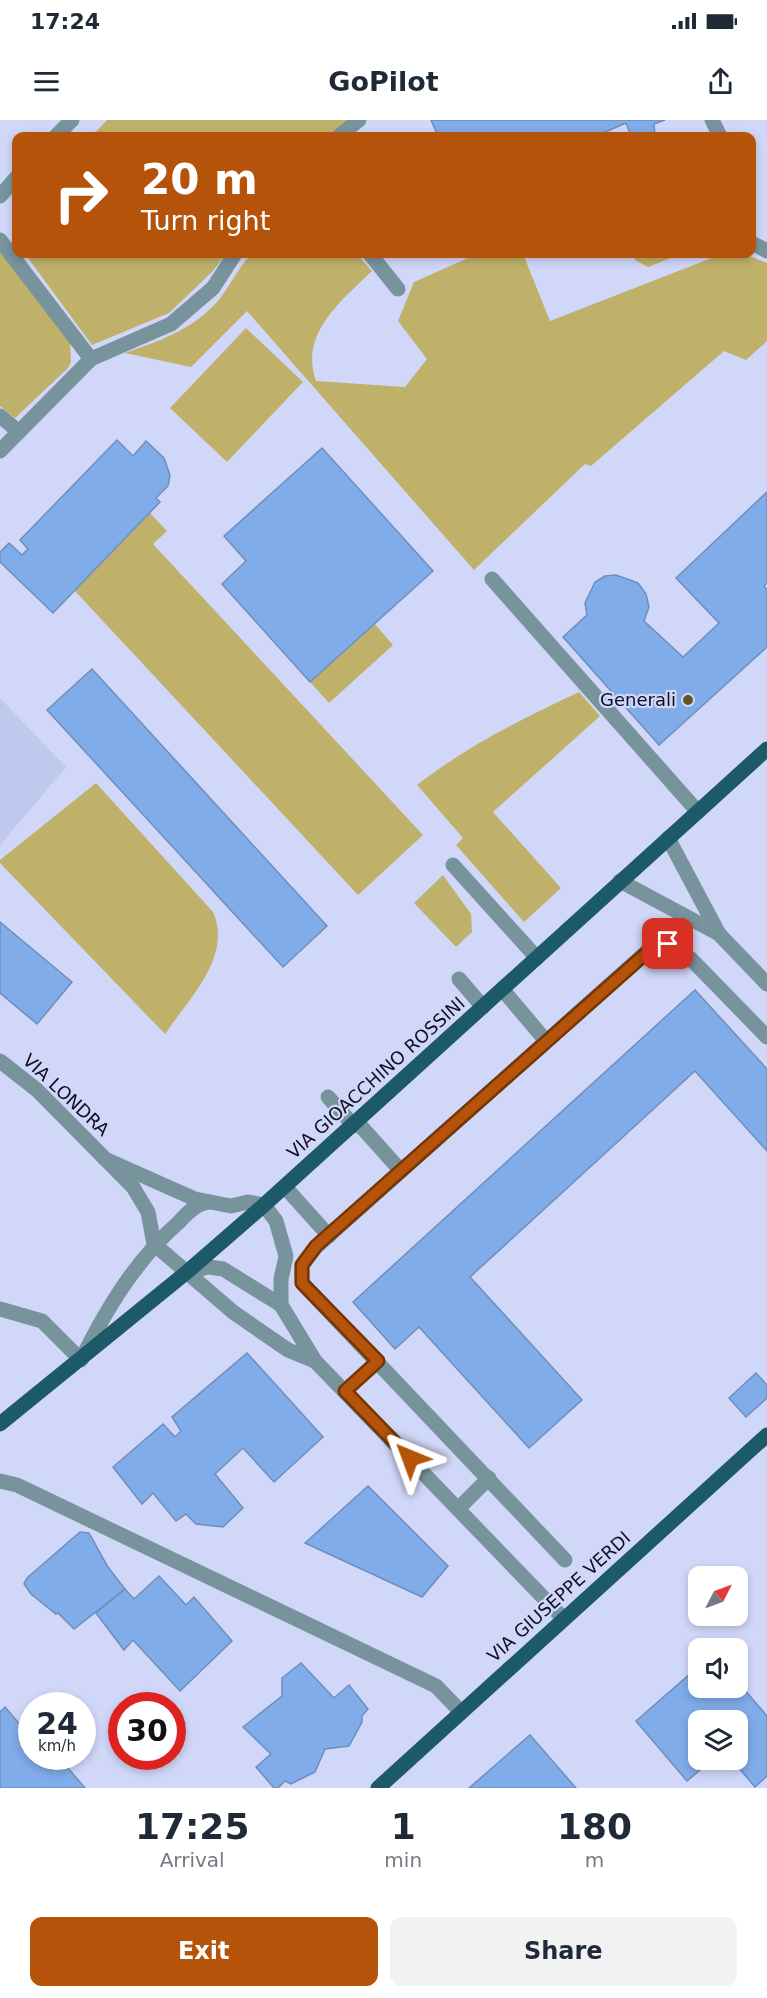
<!DOCTYPE html>
<style>
:root{--surface:#fff;--page:#f2f2f3;--text:#1f2937;--muted:#747a83;--accent:#b45309}
body{margin:0;font-family:"DejaVu Sans",sans-serif;background:var(--page);color:var(--text);height:100vh;display:flex;flex-direction:column;font-size:22px;white-space:nowrap}
*{box-sizing:border-box;margin:0}
p{font-size:20px;color:var(--muted)}
.icon{flex:none;width:33px;height:33px;fill:none;stroke:currentColor;stroke-width:2;stroke-linecap:round;stroke-linejoin:round}
.map{position:relative;height:1668px;overflow:hidden}
.sheet{display:flex;flex-direction:column;background:var(--surface);flex:1}
.sheet>*{flex:none}
.guide{position:absolute;left:12px;top:12px;width:744px;height:126px;border-radius:12px;box-shadow:0 3px 9px #0003;background:#b45309;color:#fff;overflow:hidden}
.needle{width:39px;rotate:48deg}
.tools{position:absolute;left:688px;top:1446px;display:grid;gap:12px}
.tools a{display:grid;place-items:center;width:60px;height:60px;border-radius:12px;background:var(--surface);box-shadow:0 3px 9px #0003;font-size:30px}
.speed{position:absolute;left:18px;top:1572px;display:flex;gap:12px;font-size:30px;font-weight:700;text-align:center}
.speed>*{display:grid;place-content:center;width:78px;height:78px;border-radius:50%;background:var(--surface);box-shadow:0 3px 9px #0003;line-height:1}
.speed small{font-size:15px;font-weight:400}
.speed .limit{border:9px solid #d22;background:#fff;color:#111}
.pin{position:absolute;display:grid;place-items:center;width:51px;height:51px;color:#fff;margin:-26px;border-radius:12px;box-shadow:0 3px 9px #0006}
.me{position:absolute;width:66px;margin:-33px;rotate:316deg;stroke-linejoin:round;filter:drop-shadow(0 0 4px #0008)}
.turn{display:flex;align-items:center;gap:21px;height:126px;padding:0 30px;font-size:27px}
.turn .icon{width:78px;height:78px;stroke-width:2.5}
.turn b{display:block;font-size:42px;line-height:51px}
.eta{display:flex;justify-content:space-evenly;align-items:center;height:102px;text-align:center}
.eta b{font-size:36px;font-weight:700;line-height:42px}
.button{display:flex;gap:12px;margin-top:auto;padding:12px 30px}
.button a{flex:1;height:69px;border-radius:12px;background:var(--accent);color:#fff;font-size:24px;font-weight:700;line-height:69px;text-align:center}
.button a+a{background:var(--page);color:var(--text)}
.status{display:flex;justify-content:space-between;align-items:center;height:42px;padding:0 30px;background:var(--surface);direction:ltr}
.status svg{height:16px;fill:currentColor}
header{display:flex;justify-content:space-between;align-items:center;height:78px;padding:0 30px;background:var(--surface);font-size:27px;font-weight:700}
.map>svg:first-child{display:block}
.built{fill:#c1c8ed}
.green{fill:#c0b16a}
.building{fill:#80acea;stroke:#6e8ebc;stroke-width:1.5}
.lines{fill:none;stroke-linecap:round;stroke-linejoin:round}
.minor{stroke:#77949d;stroke-width:15}
.major{stroke:#1c5a6a;stroke-width:15}
.route-casing{stroke:#753606;stroke-width:15}
.route{stroke:#b45309;stroke-width:10}
.poi-dot{fill:#615723;stroke:#d1d7f9;stroke-width:2}
.labels{text-anchor:middle;stroke-width:4.5;stroke-linejoin:round;paint-order:stroke}
.poi-label{font-size:18px;fill:#0d0f22;stroke:#d1d7f9;text-anchor:end}
.street-label{font-size:18px;fill:#0d0f22;stroke:#d1d7f9}
</style>
<div class="status"><b>17:24</b><svg viewBox="0 0 49 12"><path d="M0 12V9h3v3zM5 12V6h3v6zM10 12V3h3v9zM15 12V0h3v12zM26 1h20v11H26zM47 4h2v5h-2z"/></svg></div>
<header><svg class="icon" aria-label="menu" viewBox="0 0 24 24"><path d="M4 6h16M4 12h16M4 18h16"/></svg>GoPilot<svg class="icon" aria-label="share" viewBox="0 0 24 24"><path d="M12 15V3M7 8l5-5 5 5M5 13v7h14v-7"/></svg></header>
<div class="map">
<svg width="767" height="1668" viewBox="0 0 767 1668">
<rect width="100%" height="100%" fill="#d1d7f9"/>
<path class="built" d="M 0,578 L 66,647 L 0,725 Z"/>
<g class="green">
<path d="M 107,0 L 348,0 L 327,16 L 92,16 Z"/>
<path d="M 0,127 L 70,221 L 71,242 L 68,248 L 15,298 L 0,286 Z"/>
<path d="M 25,134 L 226,134 L 213,151 L 169,193 L 92,225 Z"/>
<path d="M 252,134 L 357,134 L 372,151 C 341,181 299,214 316,261 L 405,267 L 427,239 L 398,201 L 414,162 L 477,134 L 523,134 L 550,201 L 722,134 L 744,134 L 767,143 L 767,221 L 746,240 L 724,231 L 591,346 L 585,344 L 474,450 L 247,191 L 191,247 L 125,233 C 159,221 192,210 217,182 C 230,167 237,148 252,134 Z"/>
<path d="M 634,134 L 681,134 L 648,147 L 635,140 Z"/>
<path d="M 246,208 L 303,262 L 227,342 L 170,288 Z"/>
<path d="M 150,393 L 167,411 L 153,424 L 423,715 L 358,775 L 75,471 Z"/>
<path d="M 375,504 L 393,525 L 329,583 L 310,562 Z"/>
<path d="M 579,572 L 600,596 L 493,692 L 561,768 L 524,802 L 456,725 L 463,718 L 417,665 C 467,626 522,599 579,572 Z"/>
<path d="M 96,663 L 213,792 C 233,836 188,880 165,914 L 0,743 L 0,740 Z"/>
<path d="M 443,755 L 471,794 L 472,812 L 456,827 L 414,783 Z"/>
</g>
<g class="building">
<path d="M 431,0 L 665,0 L 654,4 L 655,15 L 651,16 L 631,16 L 626,3 L 596,16 L 438,16 Z"/>
<path d="M 117,320 L 133,336 L 146,321 L 164,338 L 170,355 L 168,366 L 156,378 L 160,382 L 53,493 L 0,442 L 0,432 L 9,423 L 22,435 L 28,429 L 20,420 Z"/>
<path d="M 322,328 L 433,451 L 310,562 L 222,464 L 246,441 L 224,416 Z"/>
<path d="M 767,372 L 767,463 L 764,466 L 767,470 L 767,527 L 659,625 L 563,517 L 587,495 L 585,483 L 595,462 L 605,456 L 616,455 L 638,463 L 646,474 L 649,487 L 644,501 L 683,537 L 719,503 L 676,458 Z"/>
<path d="M 92,549 L 327,806 L 283,847 L 47,590 Z"/>
<path d="M 0,802 L 72,862 L 37,904 L 0,873 Z"/>
<path d="M 695,870 L 767,949 L 767,1031 L 695,951 L 470,1157 L 582,1280 L 529,1328 L 419,1207 L 395,1229 L 353,1182 Z"/>
<path d="M 247,1233 L 323,1317 L 274,1362 L 243,1328 L 215,1354 L 243,1388 L 223,1407 L 196,1404 L 186,1394 L 176,1401 L 153,1373 L 142,1384 L 113,1347 L 163,1304 L 175,1317 L 181,1311 L 172,1297 Z"/>
<path d="M 756,1253 L 767,1265 L 767,1278 L 746,1297 L 729,1278 Z"/>
<path d="M 368,1366 L 448,1446 L 422,1477 L 305,1423 Z"/>
<path d="M 80,1412 L 89,1413 L 108,1447 L 125,1469 L 74,1509 L 58,1493 L 56,1494 L 31,1474 L 24,1464 L 27,1458 Z"/>
<path d="M 159,1456 L 186,1485 L 194,1477 L 232,1521 L 180,1571 L 133,1520 L 124,1530 L 96,1493 L 125,1469 L 134,1479 Z"/>
<path d="M 301,1543 L 334,1578 L 349,1565 L 368,1589 L 362,1596 L 362,1602 L 349,1626 L 325,1629 L 315,1652 L 291,1664 L 285,1661 L 278,1668 L 274,1668 L 256,1647 L 271,1634 L 243,1607 L 282,1576 L 282,1558 Z"/>
<path d="M 699,1546 L 699,1568 L 738,1568 L 738,1562 L 767,1596 L 767,1656 L 755,1667 L 732,1640 L 738,1640 L 738,1600 L 699,1600 L 699,1640 L 712,1640 L 687,1661 L 636,1601 Z"/>
<path d="M 5,1587 L 22,1607 L 29,1600 L 32,1603 L 32,1636 L 50,1636 L 51,1640 L 47,1646 L 51,1650 L 62,1641 L 85,1668 L 0,1668 L 0,1592 Z"/>
<path d="M 530,1615 L 576,1668 L 469,1668 Z"/>
</g>
<g class="lines">
<g class="minor">
<path d="M 712,0 L 720,16"/>
<path d="M 56,16 L 72,0"/>
<path d="M 339,16 L 359,0"/>
<path d="M 0,76 L 16,58"/>
<path d="M 0,120 L 91,239"/>
<path d="M 752,123 L 767,131"/>
<path d="M 370,134 L 398,169"/>
<path d="M 0,296 L 19,312"/>
<path d="M 0,331 L 91,239 L 171,204 L 213,168 L 235,134"/>
<path d="M 492,459 L 698,692"/>
<path d="M 668,718 L 719,814 L 767,864"/>
<path d="M 453,745 L 537,838"/>
<path d="M 620,761 L 719,814"/>
<path d="M 459,859 L 483,887"/>
<path d="M 502,869 L 546,921"/>
<path d="M 0,941 L 37,970 L 133,1067 L 148,1092 L 154,1124 L 233,1192 L 288,1230 L 315,1241"/>
<path d="M 328,977 L 354,1006"/>
<path d="M 358,1003 L 401,1051"/>
<path d="M 105,1039 L 195,1079 L 231,1086 L 248,1082 L 264,1085 L 276,1101 L 286,1136 L 281,1159 L 281,1185 L 315,1241 L 564,1499"/>
<path d="M 285,1067 L 329,1116"/>
<path d="M 187,1152 L 209,1147 L 223,1149 L 281,1185"/>
<path d="M 0,1189 L 42,1201 L 81,1240 C 107,1188 135,1141 179,1102 C 187,1093 197,1083 209,1082"/>
<path d="M 345,1271 L 378,1241"/>
<path d="M 0,1361 L 17,1365 L 436,1566 L 461,1592"/>
<path d="M 458,1389 L 489,1358"/>
<path d="M 565,1440 L 302,1163 L 302,1145 L 316,1127 L 652,827 L 668,824 L 691,839 L 767,917"/>
</g>
<g class="major">
<path d="M 0,1304 L 187,1152 L 264,1085 L 767,629"/>
<path d="M 378,1668 L 767,1315"/>
</g>
</g>
<g class="lines">
<g class="route-casing">
<path id="route" d="M 410,1338 L 345,1271 L 378,1241 L 302,1163 L 302,1145 L 316,1126 L 652,828 L 668,824"/>
</g>
<use href="#route" class="route"/>
</g>
<circle class="poi-dot" cx="688" cy="580" r="6"/>
<g class="labels">
<g class="poi-label">
<text x="676" y="586">Generali</text>
</g>
<g class="street-label">
<text transform="translate(376 958) rotate(-42)" y="6">VIA GIOACCHINO ROSSINI</text>
<text transform="translate(66 975) rotate(43)" y="6">VIA LONDRA</text>
<text transform="translate(559 1477) rotate(-42)" y="6">VIA GIUSEPPE VERDI</text>
</g>
</g>
</svg>
<div class="tools">
<a><svg class="needle" viewBox="-14 -14 28 28"><path d="M0-13l5 13h-10z" fill="#e53935"/><path d="M0 13l5-13h-10z" fill="#747a83"/></svg></a>
<a><svg class="icon" aria-label="sound" viewBox="0 0 24 24"><path d="M4 9h4l5-4v14l-5-4H4zM17 9q2 3 0 6"/></svg></a>
<a><svg class="icon" aria-label="layers" viewBox="0 0 24 24"><path d="M12 4l9 5-9 5-9-5zM3 14l9 5 9-5"/></svg></a>
</div>
<div class="speed"><div>24<small>km/h</small></div><div class="limit">30</div></div>
<div class="pin" style="left:668px;top:824px;background:#d93025"><svg class="icon" aria-label="arrive" viewBox="0 0 24 24"><path d="M6 21V4h12l-3 4 3 4H6"/></svg></div>
<svg class="me" style="left:410px;top:1338px" viewBox="-20 -20 40 40"><path d="M0-17L14 15 0 8-14 15z" fill="#b45309" stroke="#fff" stroke-width="4"/></svg>
<div class="guide">
<div class="turn"><svg class="icon" aria-label="right" viewBox="0 0 24 24"><path d="M7 20v-9h11M14 6l5 5-5 5"/></svg><div><b>20 m</b>Turn right</div></div>
</div>
</div>
<section class="sheet">
<div class="eta">
<div><b>17:25</b><p>Arrival</p></div>
<div><b>1</b><p>min</p></div>
<div><b>180</b><p>m</p></div>
</div>
<div class="button"><a>Exit</a><a>Share</a></div>
</section>
